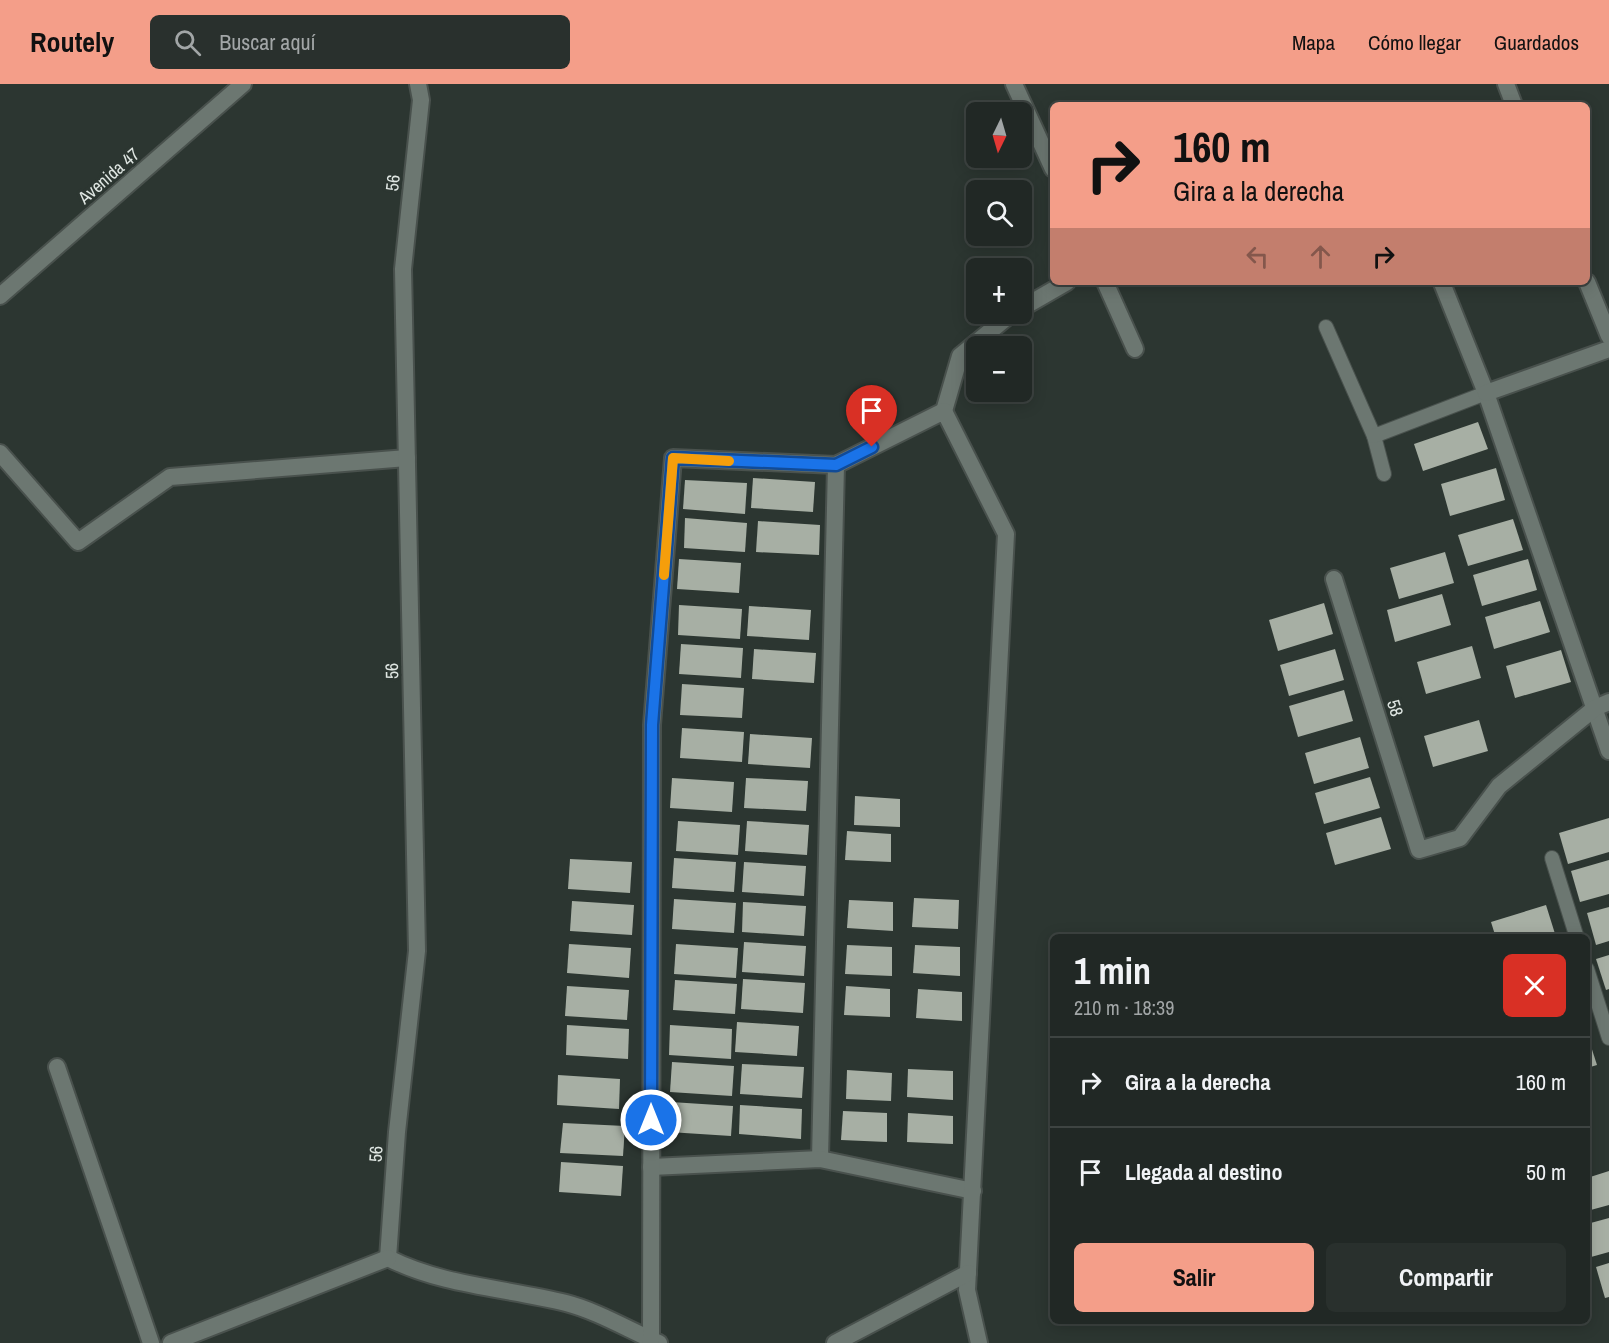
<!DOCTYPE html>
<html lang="es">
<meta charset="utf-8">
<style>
:root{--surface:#212825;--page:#29302d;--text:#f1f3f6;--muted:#a2a6a7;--line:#3e4442;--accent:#f49e89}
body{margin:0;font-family:"Archivo Narrow",sans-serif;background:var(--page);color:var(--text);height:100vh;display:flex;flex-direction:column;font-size:22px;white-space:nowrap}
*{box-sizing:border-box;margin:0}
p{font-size:20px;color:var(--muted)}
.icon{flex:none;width:33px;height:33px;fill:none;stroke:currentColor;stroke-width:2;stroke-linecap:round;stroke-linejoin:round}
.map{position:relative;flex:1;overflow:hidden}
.drawer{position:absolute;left:1050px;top:850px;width:540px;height:390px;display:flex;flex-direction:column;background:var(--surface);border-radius:9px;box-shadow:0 3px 15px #0003,0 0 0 2px var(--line)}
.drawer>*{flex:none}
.guide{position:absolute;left:1050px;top:18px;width:540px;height:183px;border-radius:9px;box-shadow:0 3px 15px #0003,0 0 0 2px var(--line);background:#f49e89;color:#111;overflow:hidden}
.needle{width:39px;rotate:185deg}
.tools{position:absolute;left:966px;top:18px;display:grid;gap:12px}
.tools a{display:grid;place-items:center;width:66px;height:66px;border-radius:9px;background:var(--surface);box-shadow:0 3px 15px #0003,0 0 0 2px var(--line);font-size:30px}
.pin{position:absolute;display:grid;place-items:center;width:51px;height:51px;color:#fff;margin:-62px -26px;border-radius:50% 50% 50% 0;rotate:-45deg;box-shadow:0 0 6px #0007}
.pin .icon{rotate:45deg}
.me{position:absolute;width:66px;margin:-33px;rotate:0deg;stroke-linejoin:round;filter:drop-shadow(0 0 4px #0008)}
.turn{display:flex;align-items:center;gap:21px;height:126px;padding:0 24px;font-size:27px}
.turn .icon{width:78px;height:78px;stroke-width:2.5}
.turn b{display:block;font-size:42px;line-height:51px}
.lanes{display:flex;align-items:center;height:57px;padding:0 24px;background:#0003;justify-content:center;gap:30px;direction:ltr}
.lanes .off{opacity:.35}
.round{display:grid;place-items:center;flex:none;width:63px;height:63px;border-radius:9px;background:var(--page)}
.head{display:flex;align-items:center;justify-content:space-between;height:102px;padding:0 24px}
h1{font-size:36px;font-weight:700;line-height:45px}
.primary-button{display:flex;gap:12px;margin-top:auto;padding:12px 24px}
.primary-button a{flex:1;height:69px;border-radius:9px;background:var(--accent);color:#111;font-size:24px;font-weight:700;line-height:69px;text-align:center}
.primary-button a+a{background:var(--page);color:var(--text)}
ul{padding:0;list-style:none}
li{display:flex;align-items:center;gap:18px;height:90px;padding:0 24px;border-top:2px solid var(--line)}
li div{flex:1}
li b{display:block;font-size:22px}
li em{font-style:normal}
header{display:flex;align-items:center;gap:36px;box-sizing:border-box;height:84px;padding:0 30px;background:var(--accent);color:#111}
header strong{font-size:28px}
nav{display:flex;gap:33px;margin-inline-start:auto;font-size:21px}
.search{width:420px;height:54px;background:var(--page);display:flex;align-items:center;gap:15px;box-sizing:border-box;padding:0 21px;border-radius:9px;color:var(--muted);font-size:22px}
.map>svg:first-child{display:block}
.building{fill:#a7afa4}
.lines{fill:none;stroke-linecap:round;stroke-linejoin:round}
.service-casing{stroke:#49514d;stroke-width:16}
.minor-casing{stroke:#49514d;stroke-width:20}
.service{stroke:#6c7771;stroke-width:14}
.minor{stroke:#6c7771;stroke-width:16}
.route-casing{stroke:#114b97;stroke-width:15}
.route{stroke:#1a73e8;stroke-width:10}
.slow{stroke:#f59e0b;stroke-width:10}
.labels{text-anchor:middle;stroke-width:6;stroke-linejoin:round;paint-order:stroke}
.street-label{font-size:18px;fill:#dfe6e2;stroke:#2c3631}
</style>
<header>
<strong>Routely</strong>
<div class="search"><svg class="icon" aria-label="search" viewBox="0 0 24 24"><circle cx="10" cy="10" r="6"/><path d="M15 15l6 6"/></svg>Buscar aquí</div>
<nav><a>Mapa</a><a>Cómo llegar</a><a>Guardados</a></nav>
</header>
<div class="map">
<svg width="1609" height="1259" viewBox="0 0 1609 1259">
<rect width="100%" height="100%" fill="#2c3631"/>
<g class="building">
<path d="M 1478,338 L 1488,365 L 1423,387 L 1414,360 Z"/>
<path d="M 1496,384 L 1505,416 L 1450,432 L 1441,400 Z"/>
<path d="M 753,394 L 815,398 L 813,428 L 751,424 Z"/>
<path d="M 685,396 L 747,399 L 745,430 L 683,425 Z"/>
<path d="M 685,434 L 747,439 L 745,468 L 684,464 Z"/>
<path d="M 1513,435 L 1523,466 L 1468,482 L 1458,451 Z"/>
<path d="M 758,437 L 820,441 L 819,471 L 756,468 Z"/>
<path d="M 1445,468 L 1454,499 L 1399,515 L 1390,484 Z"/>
<path d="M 679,475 L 741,479 L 739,509 L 677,505 Z"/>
<path d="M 1528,475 L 1537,506 L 1482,522 L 1473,491 Z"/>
<path d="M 1442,510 L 1451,541 L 1395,558 L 1387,526 Z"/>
<path d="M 1540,517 L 1550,548 L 1494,565 L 1485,533 Z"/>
<path d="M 1324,519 L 1333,550 L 1278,567 L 1269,536 Z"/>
<path d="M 679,521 L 742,525 L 740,555 L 678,551 Z"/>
<path d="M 749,522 L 811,526 L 809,556 L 747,552 Z"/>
<path d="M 681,560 L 743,564 L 741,594 L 679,590 Z"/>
<path d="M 1472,562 L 1481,594 L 1426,610 L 1417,578 Z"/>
<path d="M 754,565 L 816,569 L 814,599 L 752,595 Z"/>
<path d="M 1335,565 L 1344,596 L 1289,612 L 1280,581 Z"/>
<path d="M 1561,566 L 1571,598 L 1515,614 L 1506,582 Z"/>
<path d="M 682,600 L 744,604 L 742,634 L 680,631 Z"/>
<path d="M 1344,606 L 1353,637 L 1298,653 L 1289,622 Z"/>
<path d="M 1479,636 L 1488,667 L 1433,683 L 1424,652 Z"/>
<path d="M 682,644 L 744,648 L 742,678 L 680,674 Z"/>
<path d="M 750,650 L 812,654 L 810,684 L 748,680 Z"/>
<path d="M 1360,653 L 1369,684 L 1314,700 L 1305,669 Z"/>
<path d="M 1370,693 L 1380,724 L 1324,740 L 1315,709 Z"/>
<path d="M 672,694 L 734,698 L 732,728 L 670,724 Z"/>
<path d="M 746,694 L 808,697 L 806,727 L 744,724 Z"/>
<path d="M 855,712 L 900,715 L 900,743 L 854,741 Z"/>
<path d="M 1381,733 L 1391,765 L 1335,781 L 1326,749 Z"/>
<path d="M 1609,734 L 1609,768 L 1568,780 L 1559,749 Z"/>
<path d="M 678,737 L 740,741 L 738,771 L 676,767 Z"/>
<path d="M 747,737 L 809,741 L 807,771 L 745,767 Z"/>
<path d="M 847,747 L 891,750 L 891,778 L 845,776 Z"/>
<path d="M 674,774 L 736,778 L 734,808 L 672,804 Z"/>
<path d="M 570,775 L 632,778 L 630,809 L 568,805 Z"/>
<path d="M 1609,776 L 1609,810 L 1580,818 L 1571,787 Z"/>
<path d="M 744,778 L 806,782 L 804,812 L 742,808 Z"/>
<path d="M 914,814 L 959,816 L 958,845 L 912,843 Z"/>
<path d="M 674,815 L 736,819 L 734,849 L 672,845 Z"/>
<path d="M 849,816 L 893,818 L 893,847 L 847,844 Z"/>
<path d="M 572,817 L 634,821 L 632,851 L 570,847 Z"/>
<path d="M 743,818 L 806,822 L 804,852 L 742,848 Z"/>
<path d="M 1546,821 L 1556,853 L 1496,854 L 1491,838 Z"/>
<path d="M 1609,823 L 1609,857 L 1596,861 L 1587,829 Z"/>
<path d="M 744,858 L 806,862 L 804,892 L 742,888 Z"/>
<path d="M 569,860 L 631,864 L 629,894 L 567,889 Z"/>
<path d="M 676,860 L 738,864 L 736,894 L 674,890 Z"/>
<path d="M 847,861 L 892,863 L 892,892 L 845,890 Z"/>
<path d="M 915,861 L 960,863 L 960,892 L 913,889 Z"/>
<path d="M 1609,871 L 1609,905 L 1606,906 L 1596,875 Z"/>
<path d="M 743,895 L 805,899 L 803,929 L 741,925 Z"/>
<path d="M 675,896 L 737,900 L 735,930 L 673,926 Z"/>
<path d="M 567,902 L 629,906 L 627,936 L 565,932 Z"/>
<path d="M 846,902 L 890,905 L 890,933 L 844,931 Z"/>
<path d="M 918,905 L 962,908 L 962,937 L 916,934 Z"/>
<path d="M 737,938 L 799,942 L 797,972 L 735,968 Z"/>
<path d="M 567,941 L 629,945 L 628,975 L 566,971 Z"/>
<path d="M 670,941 L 732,945 L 731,975 L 669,971 Z"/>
<path d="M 1587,950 L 1597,981 L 1587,984 Z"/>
<path d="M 672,978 L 734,982 L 732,1012 L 670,1008 Z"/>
<path d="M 742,980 L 804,983 L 802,1014 L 740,1010 Z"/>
<path d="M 908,985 L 953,987 L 953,1016 L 907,1013 Z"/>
<path d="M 847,986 L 892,989 L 891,1017 L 846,1015 Z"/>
<path d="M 558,991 L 620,995 L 619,1025 L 557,1021 Z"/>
<path d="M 671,1018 L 733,1022 L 731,1052 L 669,1048 Z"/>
<path d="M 740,1021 L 802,1025 L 801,1055 L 739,1050 Z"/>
<path d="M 843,1027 L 887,1029 L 887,1058 L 841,1056 Z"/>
<path d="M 908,1029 L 953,1032 L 953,1060 L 907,1058 Z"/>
<path d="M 563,1039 L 625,1042 L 623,1072 L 560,1069 Z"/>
<path d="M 561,1078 L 623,1082 L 621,1112 L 559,1108 Z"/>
<path d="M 1609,1087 L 1609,1121 L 1587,1127 L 1587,1094 Z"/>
<path d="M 1609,1134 L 1609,1168 L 1591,1173 L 1587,1159 L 1587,1140 Z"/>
<path d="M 1609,1179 L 1609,1213 L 1605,1214 L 1596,1183 Z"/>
</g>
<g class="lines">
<g class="service-casing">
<g id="service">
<path d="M 1326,243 L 1374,352 L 1384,390"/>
<path d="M 1374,352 L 1486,309"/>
<path d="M 1552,774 L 1577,854"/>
<path d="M 1587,885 L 1609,954"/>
</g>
</g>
<g class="minor-casing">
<g id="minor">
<path d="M 1014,0 L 1053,85"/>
<path d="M 1506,0 L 1514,21"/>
<path d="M 1105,198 L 1135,265"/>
<path d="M 1587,198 L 1609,252"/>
<path d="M 1442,199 L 1486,309 L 1609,667"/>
<path d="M 0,212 L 243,0"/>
<path d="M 1022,224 L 1067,198"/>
<path d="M 1486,309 L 1609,265"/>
<path d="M 944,327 L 960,272 L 1011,230"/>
<path d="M 0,369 L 78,458 L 170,393 L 407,374"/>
<path d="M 1334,495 L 1419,766 L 1460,754 L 1499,702 L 1595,624 L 1609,618"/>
<path d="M 57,983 L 151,1259"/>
<path d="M 820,1075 L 836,381"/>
<path d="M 651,1083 L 820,1075 L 973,1107"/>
<path d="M 388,1174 L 397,1048 L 417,867 L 403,185 L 421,16 L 418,0"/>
<path d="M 388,1174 C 443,1202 506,1204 566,1219 C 597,1227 629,1246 659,1259"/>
<path d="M 171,1259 L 388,1174"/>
<path d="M 651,1259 L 652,641 L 673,374 L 836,381 L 944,327 L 1006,450 L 967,1206 L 979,1259"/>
<path d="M 835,1259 L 968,1189"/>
</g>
</g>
<use href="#service" class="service"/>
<use href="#minor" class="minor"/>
</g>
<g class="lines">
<g class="route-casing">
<path id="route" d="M 651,1036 L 652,641 L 673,374 L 836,381 L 872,363"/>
</g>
<use href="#route" class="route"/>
<path class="slow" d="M 664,491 L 673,374 L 729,377"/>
</g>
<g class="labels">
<g class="street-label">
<text transform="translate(109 92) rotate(-41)" y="6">Avenida 47</text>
<text transform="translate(393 99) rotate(-84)" y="6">56</text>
<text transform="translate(392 587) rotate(-91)" y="6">56</text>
<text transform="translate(1395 624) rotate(73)" y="6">58</text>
<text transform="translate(376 1070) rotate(-86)" y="6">56</text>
</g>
</g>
</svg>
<div class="tools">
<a><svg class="needle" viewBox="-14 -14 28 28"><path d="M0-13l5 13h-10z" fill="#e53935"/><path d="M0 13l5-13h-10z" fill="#a2a6a7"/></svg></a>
<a><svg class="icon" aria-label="search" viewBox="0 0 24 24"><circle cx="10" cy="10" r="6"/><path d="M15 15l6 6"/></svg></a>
<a>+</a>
<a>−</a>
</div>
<div class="pin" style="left:872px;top:363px;background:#d93025"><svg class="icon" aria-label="arrive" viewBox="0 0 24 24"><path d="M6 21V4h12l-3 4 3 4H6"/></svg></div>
<svg class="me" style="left:651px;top:1036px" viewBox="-20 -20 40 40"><circle r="17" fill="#1a73e8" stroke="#fff" stroke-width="3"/><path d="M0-11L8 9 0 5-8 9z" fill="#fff"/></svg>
<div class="guide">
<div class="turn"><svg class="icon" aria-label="right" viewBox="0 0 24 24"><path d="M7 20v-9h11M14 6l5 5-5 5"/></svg><div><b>160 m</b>Gira a la derecha</div></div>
<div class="lanes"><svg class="icon off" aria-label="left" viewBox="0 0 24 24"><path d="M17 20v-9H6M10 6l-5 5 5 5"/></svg><svg class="icon off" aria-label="ahead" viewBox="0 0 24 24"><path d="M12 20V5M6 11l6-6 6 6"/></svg><svg class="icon" aria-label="right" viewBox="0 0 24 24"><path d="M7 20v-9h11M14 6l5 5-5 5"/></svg></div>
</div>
<section class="drawer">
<div class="head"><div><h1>1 min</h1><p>210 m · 18:39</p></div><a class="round" style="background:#d93025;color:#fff"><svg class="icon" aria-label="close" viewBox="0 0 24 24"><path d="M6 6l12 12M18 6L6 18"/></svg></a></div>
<ul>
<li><svg class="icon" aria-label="right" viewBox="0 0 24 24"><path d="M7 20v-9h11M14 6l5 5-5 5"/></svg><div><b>Gira a la derecha</b></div><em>160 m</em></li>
<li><svg class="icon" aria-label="arrive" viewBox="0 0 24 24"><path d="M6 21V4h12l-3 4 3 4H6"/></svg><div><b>Llegada al destino</b></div><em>50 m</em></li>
</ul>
<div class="primary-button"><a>Salir</a><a>Compartir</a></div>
</section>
</div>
